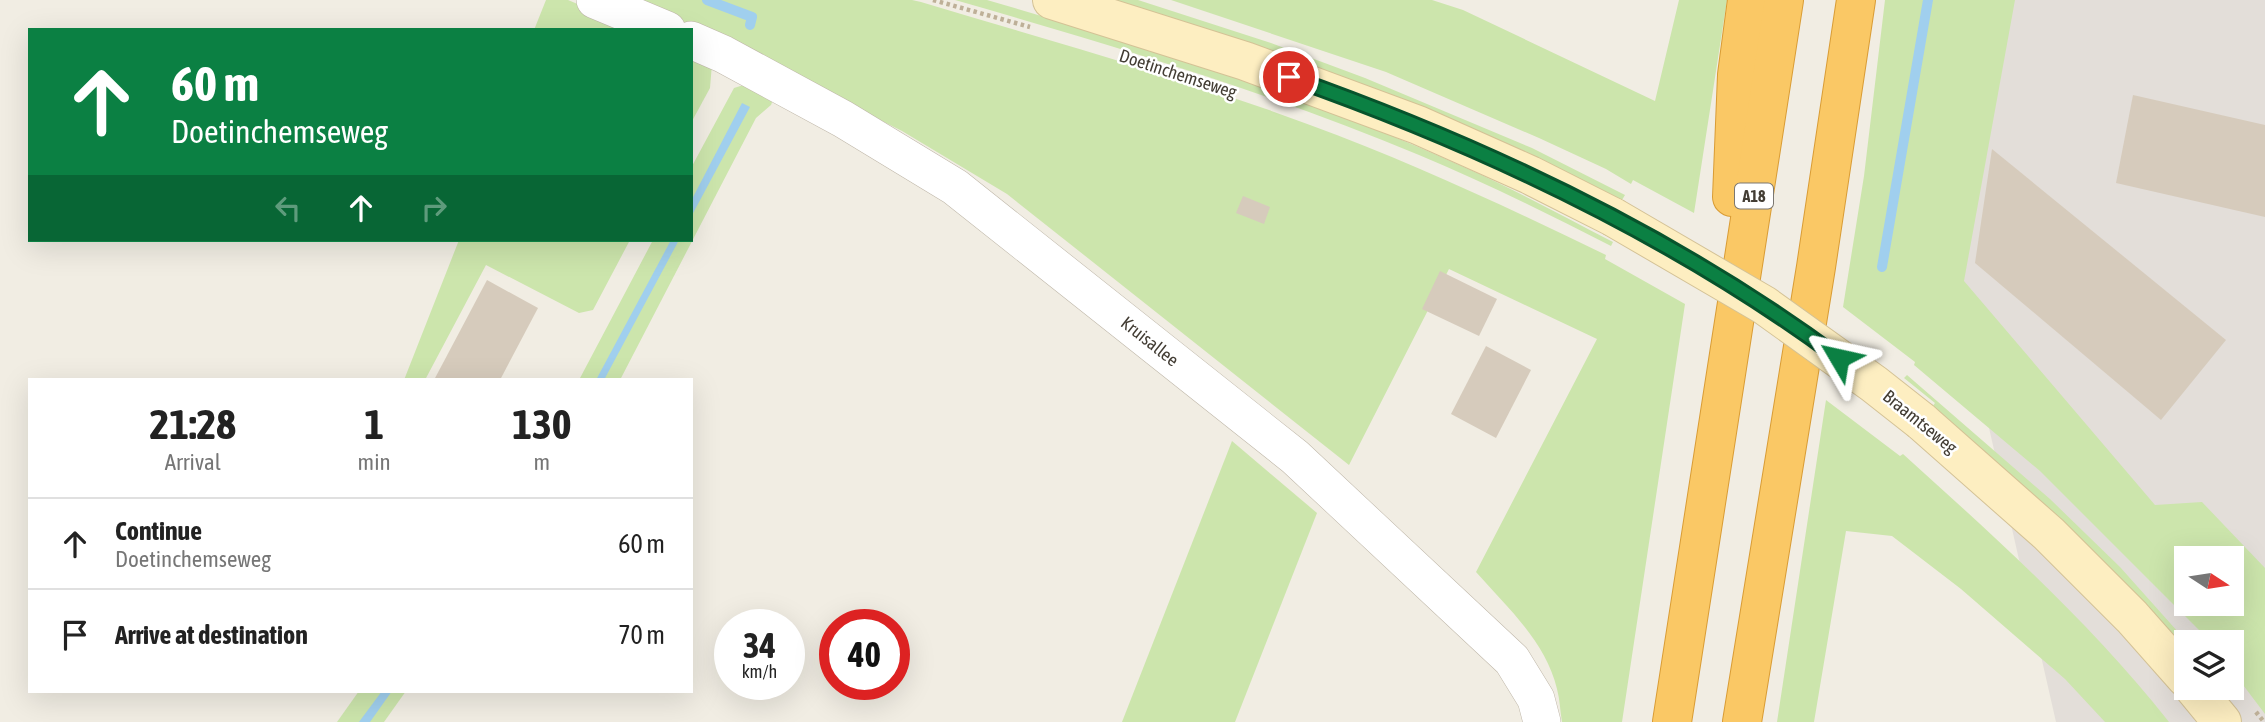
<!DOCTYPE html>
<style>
:root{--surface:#fff;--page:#f6f6f6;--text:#222;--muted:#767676;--line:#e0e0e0}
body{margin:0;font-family:"Asap Condensed",sans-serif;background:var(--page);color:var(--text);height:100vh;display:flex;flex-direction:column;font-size:26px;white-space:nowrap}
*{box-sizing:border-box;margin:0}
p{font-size:23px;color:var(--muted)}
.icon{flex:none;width:38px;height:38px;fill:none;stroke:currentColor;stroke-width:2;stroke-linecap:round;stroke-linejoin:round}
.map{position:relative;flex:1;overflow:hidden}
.details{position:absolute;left:28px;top:378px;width:665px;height:315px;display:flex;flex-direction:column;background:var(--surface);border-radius:0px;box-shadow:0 7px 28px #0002}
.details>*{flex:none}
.guide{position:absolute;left:28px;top:28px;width:665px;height:214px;border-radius:0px;box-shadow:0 7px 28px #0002;background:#0b8043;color:#fff;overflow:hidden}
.needle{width:46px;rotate:102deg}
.buttons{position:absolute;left:2174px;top:546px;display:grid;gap:14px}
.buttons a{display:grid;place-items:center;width:70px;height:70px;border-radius:0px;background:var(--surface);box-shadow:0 7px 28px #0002;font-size:35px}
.speed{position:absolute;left:714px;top:609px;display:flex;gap:14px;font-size:35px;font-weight:700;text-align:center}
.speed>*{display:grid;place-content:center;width:91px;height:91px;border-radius:50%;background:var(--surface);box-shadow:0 7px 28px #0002;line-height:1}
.speed small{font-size:18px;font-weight:400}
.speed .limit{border:10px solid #d22;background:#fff;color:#111}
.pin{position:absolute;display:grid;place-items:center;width:60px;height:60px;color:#fff;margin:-30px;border:4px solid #fff;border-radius:50%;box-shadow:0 2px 7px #0007}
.me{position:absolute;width:77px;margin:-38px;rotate:306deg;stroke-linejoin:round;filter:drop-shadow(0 0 5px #0008)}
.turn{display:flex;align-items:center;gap:24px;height:147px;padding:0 28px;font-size:32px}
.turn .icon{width:91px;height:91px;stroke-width:2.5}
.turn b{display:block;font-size:49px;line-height:60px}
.lanes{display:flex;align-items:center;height:66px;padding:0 28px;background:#0003;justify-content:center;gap:35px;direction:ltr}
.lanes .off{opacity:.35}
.eta{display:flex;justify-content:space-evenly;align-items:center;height:119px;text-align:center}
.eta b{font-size:42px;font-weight:700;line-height:49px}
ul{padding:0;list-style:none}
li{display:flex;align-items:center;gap:21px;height:91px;padding:0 28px;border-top:2px solid var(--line)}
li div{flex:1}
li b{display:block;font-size:26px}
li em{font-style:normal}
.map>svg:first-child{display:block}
.industrial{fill:#e3ded9;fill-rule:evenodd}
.green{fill:#cce5ac;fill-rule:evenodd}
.water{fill:#a0cfee}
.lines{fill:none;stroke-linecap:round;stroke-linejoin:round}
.stream{stroke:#a0cfee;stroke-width:10}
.building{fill:#d6cbbc}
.street-casing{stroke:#bfb7a9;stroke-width:38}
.secondary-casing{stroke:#d4c296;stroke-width:40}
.highway-casing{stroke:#d99c35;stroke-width:40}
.path{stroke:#beb098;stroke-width:4.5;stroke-dasharray:3.5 3.5;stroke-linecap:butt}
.street{stroke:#fff;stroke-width:37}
.secondary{stroke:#fdeec1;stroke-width:38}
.highway{stroke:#fac865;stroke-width:38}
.secondary-bridge-casing{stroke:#d4c296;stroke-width:40;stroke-linecap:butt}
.secondary-bridge{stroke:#fdeec1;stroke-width:38}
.route-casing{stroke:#07532c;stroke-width:18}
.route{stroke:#0b8043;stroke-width:12}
.labels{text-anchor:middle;stroke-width:5;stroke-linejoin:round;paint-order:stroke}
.shield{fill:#fff;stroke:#7b7771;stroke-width:2}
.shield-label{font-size:16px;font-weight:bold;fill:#433d34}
.street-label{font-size:18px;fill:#433d34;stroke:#fff}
</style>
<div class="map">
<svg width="2265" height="722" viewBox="0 0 2265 722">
<rect width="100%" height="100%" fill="#f1ede3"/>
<path class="industrial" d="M 1933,0 L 2265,0 L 2265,722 L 2056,722 L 1959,296 ZM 2186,558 L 2231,558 L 2231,604 L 2186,604 ZM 2186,642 L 2231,642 L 2231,688 L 2186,688 Z"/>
<g class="green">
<path d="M 546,0 L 568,0 L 639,30 L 534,30 Z"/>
<path d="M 632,0 L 912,0 L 921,2 C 1051,41 1182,77 1310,125 C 1411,162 1509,208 1606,255 L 1605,259 L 1685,304 L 1622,722 L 1562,722 C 1560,711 1560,700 1557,689 C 1546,642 1507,607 1476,572 L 1597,339 L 1449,269 L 1349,465 L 1007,194 L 902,131 L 834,97 L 752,51 Z"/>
<path d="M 955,0 L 987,0 C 1149,47 1312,98 1466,168 C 1516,190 1564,217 1613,242 L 1611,246 C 1548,214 1484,182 1419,155 C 1269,92 1111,45 955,0 Z"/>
<path d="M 1110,0 L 1138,0 L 1271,43 L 1365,78 L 1532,148 L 1625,195 L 1622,200 L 1479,134 Z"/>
<path d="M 1171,0 L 1432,0 L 1463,10 L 1655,101 L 1679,0 L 1727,0 L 1694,213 L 1633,180 L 1631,184 L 1606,169 L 1539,138 L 1386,72 Z"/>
<path d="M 1885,0 L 2015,0 L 1964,281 L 2155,505 L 2202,502 L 2265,568 L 2265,714 L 2231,669 L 2231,642 L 2211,642 L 2040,471 L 1914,365 L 1915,362 L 1843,307 L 1864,176 ZM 2231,558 L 2231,604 L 2186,604 L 2186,558 Z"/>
<path d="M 691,54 L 712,64 L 710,88 L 691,123 Z"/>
<path d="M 750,83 L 775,95 L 771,105 L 756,118 L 620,380 L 579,380 L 653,240 L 691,240 L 691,168 L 734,88 Z"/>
<path d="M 459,240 L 630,240 L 593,310 L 579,313 L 486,265 L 425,380 L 404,380 Z"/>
<path d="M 1907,375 L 2050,499 L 2120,567 L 2187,642 L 2186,654 L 1932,407 L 1935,403 L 1904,378 Z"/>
<path d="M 1826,400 L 1900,456 L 1903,454 C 1996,538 2091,623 2169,722 L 2105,722 L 2065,679 L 1961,589 L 1892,536 L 1846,531 L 1814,722 L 1777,722 Z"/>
<path d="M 1232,441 L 1317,513 L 1235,722 L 1122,722 Z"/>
<path d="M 359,691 L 406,691 L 384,722 L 337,722 Z"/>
</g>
<g class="water">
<path d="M 742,103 L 750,107 L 691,217 L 691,201 Z"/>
<path d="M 671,240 L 679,240 L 604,380 L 596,380 Z"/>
<path d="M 382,691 L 392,691 L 370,722 L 359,722 Z"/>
</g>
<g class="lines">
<g class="stream">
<path d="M 707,0 L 752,17 L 750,25"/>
<path d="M 1882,267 L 1928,0"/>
</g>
</g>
<g class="building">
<path d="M 2133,95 L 2265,125 L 2265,217 L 2116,183 Z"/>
<path d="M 1992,149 L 2226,340 L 2161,420 L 1975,263 Z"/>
<path d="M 1243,196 L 1270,207 L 1264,224 L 1236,213 Z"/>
<path d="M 1440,271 L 1497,299 L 1479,336 L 1422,309 Z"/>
<path d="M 487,280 L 538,308 L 500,380 L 434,380 Z"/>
<path d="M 1486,346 L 1531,370 L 1496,438 L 1451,414 Z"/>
</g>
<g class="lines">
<g class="street-casing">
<g id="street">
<path d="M 595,0 L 667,30"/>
<path id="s1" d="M 691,40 L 723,54 L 843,119 L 955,187 L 1295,457 L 1512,660 L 1536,699 L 1542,722"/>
</g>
</g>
<g class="secondary-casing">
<g id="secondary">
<path d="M 1052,0 L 1245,61 L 1418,125 L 1530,175 L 1613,217"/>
<path d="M 1921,421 L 2049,534 L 2132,617 L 2186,678"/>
<path d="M 2194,688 L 2222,722"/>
</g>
</g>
<g class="highway-casing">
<g id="highway">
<path d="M 1732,197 L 1737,75 L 1747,0"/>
<path d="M 1672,722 L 1784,0"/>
<path d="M 1742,722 L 1816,267 L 1856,0"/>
</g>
</g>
<g class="path">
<path d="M 933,0 L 1030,27"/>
<path d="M 2256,712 L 2264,722"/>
</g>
<use href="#street" class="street"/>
<use href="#secondary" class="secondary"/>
<use href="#highway" class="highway"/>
<g class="secondary-bridge-casing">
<path id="secondary-bridge" d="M 1613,217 L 1764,305 L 1874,384 L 1921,421"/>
</g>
<use href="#secondary-bridge" class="secondary-bridge"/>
</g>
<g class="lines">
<g class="route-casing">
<path id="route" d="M 1289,77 C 1484,146 1673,235 1839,358"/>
</g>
<use href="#route" class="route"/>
</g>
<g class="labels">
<rect class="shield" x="1735" y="183.5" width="38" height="25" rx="5"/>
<g class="shield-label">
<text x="1754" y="202">A18</text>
</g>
<g class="street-label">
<text transform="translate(1178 74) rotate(18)" y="6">Doetinchemseweg</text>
<text dy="6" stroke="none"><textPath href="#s1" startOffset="551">Kruisallee</textPath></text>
<text transform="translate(1920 422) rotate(39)" y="6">Braamtseweg</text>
</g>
</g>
</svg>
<div class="buttons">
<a><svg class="needle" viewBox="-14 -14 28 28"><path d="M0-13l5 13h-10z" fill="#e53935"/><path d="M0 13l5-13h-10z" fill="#767676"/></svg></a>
<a><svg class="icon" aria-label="layers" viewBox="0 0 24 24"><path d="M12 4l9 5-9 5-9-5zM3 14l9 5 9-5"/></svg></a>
</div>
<div class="speed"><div>34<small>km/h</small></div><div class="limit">40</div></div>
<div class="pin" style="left:1289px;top:77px;background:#d93025"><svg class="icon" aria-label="arrive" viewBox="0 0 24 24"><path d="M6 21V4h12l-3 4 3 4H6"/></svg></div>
<svg class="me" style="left:1839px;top:358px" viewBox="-20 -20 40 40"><path d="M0-17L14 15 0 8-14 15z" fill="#0b8043" stroke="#fff" stroke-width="4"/></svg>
<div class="guide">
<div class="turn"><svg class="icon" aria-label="ahead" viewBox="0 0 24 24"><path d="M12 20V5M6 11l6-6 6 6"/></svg><div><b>60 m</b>Doetinchemseweg</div></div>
<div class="lanes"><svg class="icon off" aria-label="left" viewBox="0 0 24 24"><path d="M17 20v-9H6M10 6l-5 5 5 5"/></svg><svg class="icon" aria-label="ahead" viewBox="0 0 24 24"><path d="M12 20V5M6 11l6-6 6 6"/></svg><svg class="icon off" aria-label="right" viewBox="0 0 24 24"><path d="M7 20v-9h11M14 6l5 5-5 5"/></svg></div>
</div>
<section class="details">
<div class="eta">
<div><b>21:28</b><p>Arrival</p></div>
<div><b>1</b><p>min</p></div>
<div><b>130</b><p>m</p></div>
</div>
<ul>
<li><svg class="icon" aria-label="ahead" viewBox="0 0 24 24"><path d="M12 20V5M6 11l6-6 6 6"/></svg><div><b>Continue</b><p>Doetinchemseweg</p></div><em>60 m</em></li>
<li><svg class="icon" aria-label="arrive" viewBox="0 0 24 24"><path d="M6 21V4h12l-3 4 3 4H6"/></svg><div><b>Arrive at destination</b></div><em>70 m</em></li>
</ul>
</section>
</div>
